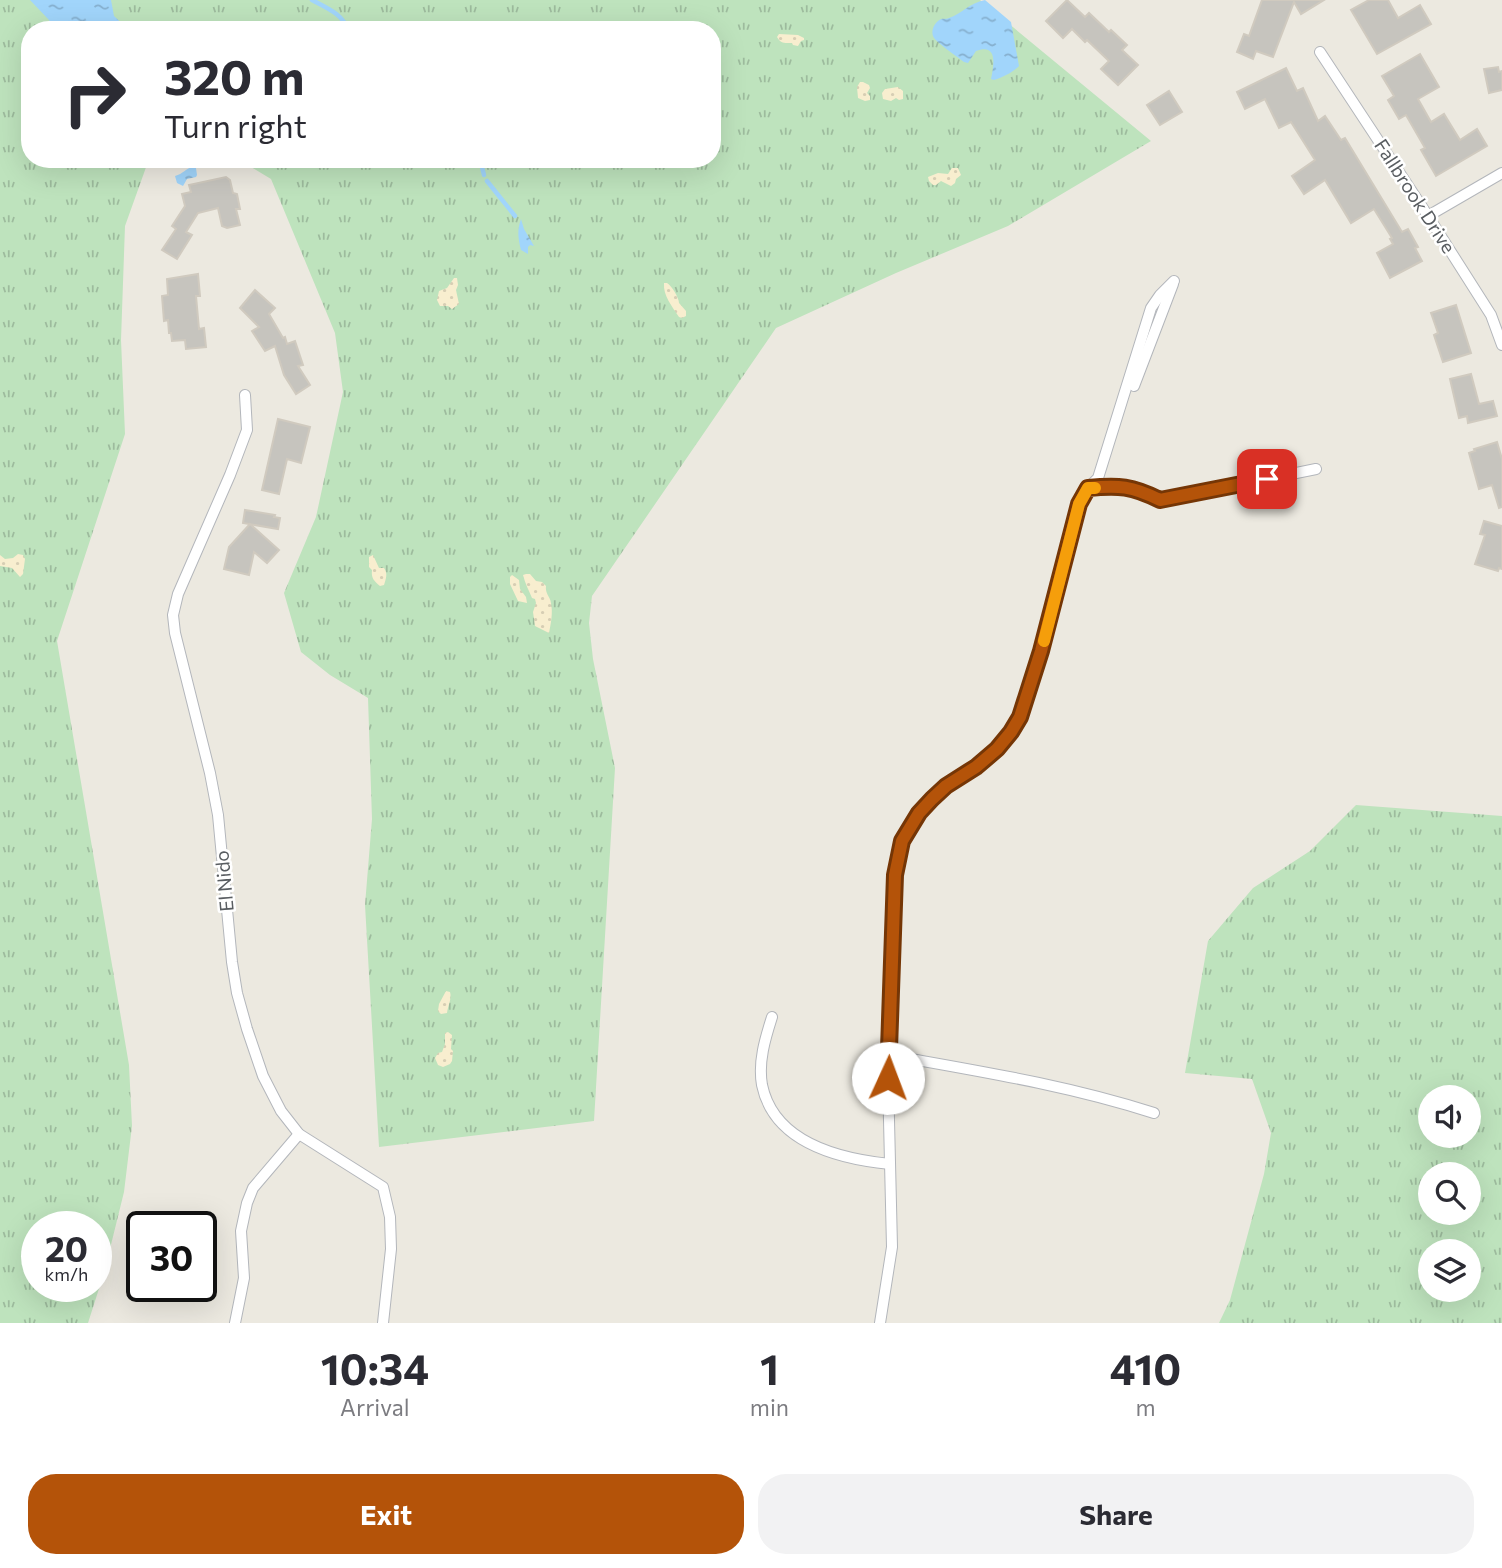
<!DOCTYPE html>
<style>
:root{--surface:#fff;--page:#f2f2f3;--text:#2b2b33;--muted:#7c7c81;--accent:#b45309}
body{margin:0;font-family:Commissioner,sans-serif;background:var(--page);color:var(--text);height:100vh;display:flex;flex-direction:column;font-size:26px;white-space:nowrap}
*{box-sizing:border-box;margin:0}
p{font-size:23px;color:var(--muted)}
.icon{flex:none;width:38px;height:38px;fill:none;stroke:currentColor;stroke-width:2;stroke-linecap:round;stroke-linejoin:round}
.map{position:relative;height:1323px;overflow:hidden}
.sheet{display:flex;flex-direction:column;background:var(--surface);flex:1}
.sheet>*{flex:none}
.guide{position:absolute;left:21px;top:21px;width:700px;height:147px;border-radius:28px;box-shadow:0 7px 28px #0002;background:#fff;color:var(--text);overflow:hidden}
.tools{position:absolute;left:1418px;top:1085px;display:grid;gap:14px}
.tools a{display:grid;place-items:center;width:63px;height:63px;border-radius:50%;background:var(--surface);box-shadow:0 7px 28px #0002;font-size:35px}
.speed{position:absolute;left:21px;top:1211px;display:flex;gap:14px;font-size:35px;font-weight:700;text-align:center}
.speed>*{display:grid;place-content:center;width:91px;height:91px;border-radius:50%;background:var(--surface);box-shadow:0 7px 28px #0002;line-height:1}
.speed small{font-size:18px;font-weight:400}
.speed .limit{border:4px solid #111;border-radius:10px;background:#fff;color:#111}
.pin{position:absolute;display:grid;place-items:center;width:60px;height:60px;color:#fff;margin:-30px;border-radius:14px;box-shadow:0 4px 10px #0006}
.me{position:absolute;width:77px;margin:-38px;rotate:2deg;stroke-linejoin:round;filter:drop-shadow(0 0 5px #0008)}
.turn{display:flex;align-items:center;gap:24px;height:147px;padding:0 28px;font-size:32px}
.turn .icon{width:91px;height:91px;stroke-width:2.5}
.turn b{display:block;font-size:49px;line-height:60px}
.eta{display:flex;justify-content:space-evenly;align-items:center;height:119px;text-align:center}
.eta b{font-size:42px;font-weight:700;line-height:49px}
.button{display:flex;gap:14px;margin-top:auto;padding:14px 28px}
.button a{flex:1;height:80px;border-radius:28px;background:var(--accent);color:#fff;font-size:28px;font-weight:700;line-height:80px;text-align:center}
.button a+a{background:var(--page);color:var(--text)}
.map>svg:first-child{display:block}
.grass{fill:url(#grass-tufts);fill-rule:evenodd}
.sand{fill:url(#sand-dots)}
.water{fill:url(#water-ripples)}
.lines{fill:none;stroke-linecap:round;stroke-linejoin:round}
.stream{stroke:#a1d5fb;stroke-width:4.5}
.building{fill:#c6c4be;stroke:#d0cabf;stroke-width:2}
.street-casing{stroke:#b3b6bb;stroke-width:12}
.street{stroke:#fff;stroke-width:10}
.route-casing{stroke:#753606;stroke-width:18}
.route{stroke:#b45309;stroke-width:12}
.slow{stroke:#f59e0b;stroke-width:12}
.labels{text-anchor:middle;stroke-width:5;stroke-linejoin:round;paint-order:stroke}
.street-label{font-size:19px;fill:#595d61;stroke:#fff}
</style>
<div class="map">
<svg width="1502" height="1323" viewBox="0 0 1502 1323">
<defs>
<pattern id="grass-tufts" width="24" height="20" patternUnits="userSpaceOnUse" patternTransform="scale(1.75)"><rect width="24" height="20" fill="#bee3bd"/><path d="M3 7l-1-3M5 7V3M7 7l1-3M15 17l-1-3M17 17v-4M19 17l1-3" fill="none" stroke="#9dbb9d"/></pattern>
<pattern id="sand-dots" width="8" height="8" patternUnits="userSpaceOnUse" patternTransform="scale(1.75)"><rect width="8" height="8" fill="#f8eecf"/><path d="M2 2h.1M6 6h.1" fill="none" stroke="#d7ceb4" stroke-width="1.8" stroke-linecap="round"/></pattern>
<pattern id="water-ripples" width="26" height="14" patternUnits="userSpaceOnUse" patternTransform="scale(1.75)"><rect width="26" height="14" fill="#a1d5fb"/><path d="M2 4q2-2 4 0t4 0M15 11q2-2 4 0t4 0" fill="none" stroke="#86b0cf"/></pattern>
</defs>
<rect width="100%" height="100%" fill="#ece9e0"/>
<g class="grass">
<path d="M 0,0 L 980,0 L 1151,141 L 1008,226 L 896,273 L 776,328 L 592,596 L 589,623 L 593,659 L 615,768 L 594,1121 L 379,1147 L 365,905 L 372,819 L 368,698 L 330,675 L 301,652 L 284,593 L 316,517 L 343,392 L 335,333 L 271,179 L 238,159 L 712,159 L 712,30 L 30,30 L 30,159 L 149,159 L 125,226 L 121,340 L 125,434 L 57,641 L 129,1065 L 132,1126 L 124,1192 L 104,1273 L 88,1323 L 0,1323 ZM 37,1227 L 96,1227 L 96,1286 L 37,1286 Z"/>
<path d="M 1356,805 L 1502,816 L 1502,1323 L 1219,1323 L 1230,1300 L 1264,1174 L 1271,1133 L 1252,1079 L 1185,1073 L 1208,941 L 1253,888 L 1310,851 ZM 1430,1097 L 1468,1097 L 1468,1136 L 1430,1136 ZM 1430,1174 L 1468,1174 L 1468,1213 L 1430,1213 ZM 1430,1251 L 1468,1251 L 1468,1290 L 1430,1290 Z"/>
</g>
<g class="sand">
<path d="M 779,34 L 798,35 L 804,38 L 804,40 L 801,41 L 798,46 L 793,45 L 792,43 C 784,43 781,44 777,37 Z"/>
<path d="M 860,82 L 863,82 L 869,85 L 870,88 L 867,93 L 870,96 L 870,100 L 865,101 L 858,98 L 857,87 Z"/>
<path d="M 898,87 L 903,91 L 903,99 L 899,100 L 896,98 L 891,101 L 883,99 L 882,93 L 885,89 Z"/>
<path d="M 952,168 L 958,168 L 961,175 L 956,179 L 955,183 L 951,186 L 941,181 L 936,185 L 933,185 L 929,181 L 928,177 L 938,173 L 948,174 Z"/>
<path d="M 454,278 L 457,278 L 458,285 L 456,290 L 459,304 L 452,309 L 448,306 L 440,306 L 437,300 L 439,291 L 447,288 Z"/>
<path d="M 664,283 L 667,283 C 672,286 679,298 679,303 L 686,311 L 686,316 L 682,318 L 679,317 C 672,306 663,296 664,283 Z"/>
<path d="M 18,554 L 23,555 L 25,559 L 23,574 L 20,577 L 12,568 L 0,566 L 0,555 L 5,559 L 13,558 Z"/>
<path d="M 373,555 L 379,568 L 384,568 C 388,573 386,579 384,585 L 380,586 C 374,581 371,578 372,570 L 369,567 L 369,557 Z"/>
<path d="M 526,574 L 530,574 L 536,581 L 542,582 L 546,586 C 545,594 550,596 551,603 C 553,613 551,623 549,633 L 535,626 L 533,612 L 536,603 L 535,599 L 532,598 C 529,591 525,583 523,575 Z"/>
<path d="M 512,575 L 519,580 L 520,589 L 526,597 L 527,603 L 518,601 L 510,584 L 510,577 Z"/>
<path d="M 446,991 L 450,992 C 452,998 448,1006 447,1013 L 441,1014 L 438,1011 L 439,1004 Z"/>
<path d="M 448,1032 L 452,1035 L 451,1049 L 453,1051 L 452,1061 L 450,1064 L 443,1067 L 438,1065 L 435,1058 L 438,1053 L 442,1052 L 445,1044 L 445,1033 Z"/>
</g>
<g class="water">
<path d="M 30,0 L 111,0 L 114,16 L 129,30 L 55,30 L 49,20 Z"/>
<path d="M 985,0 L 1011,22 L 1019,66 C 1012,73 1003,77 994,80 L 991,79 C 994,65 998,43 976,51 L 968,63 L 964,62 C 958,57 935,42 933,36 C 931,31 934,24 938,21 C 943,17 943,20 949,18 C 963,13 969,3 985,0 Z"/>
<path d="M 193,167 L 196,168 L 197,175 L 196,177 L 187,179 L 183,186 L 177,183 L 175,176 C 183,174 186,168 193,167 Z"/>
<path d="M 521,219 L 524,229 L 534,246 L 530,245 L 528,247 L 528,254 L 521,250 C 518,238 517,230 521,219 Z"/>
</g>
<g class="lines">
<g class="stream">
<path d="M 312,0 C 325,7 345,15 347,30"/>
<path d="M 480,159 L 484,175"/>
<path d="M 487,181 L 515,216"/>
</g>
</g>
<g class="building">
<path d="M 1067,0 L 1085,17 L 1089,13 L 1109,32 L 1111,30 L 1127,45 L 1122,50 L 1138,65 L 1118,85 L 1101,69 L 1109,61 L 1087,40 L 1085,42 L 1072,29 L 1063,38 L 1046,21 Z"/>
<path d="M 1262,0 L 1324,0 L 1301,14 L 1294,2 L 1273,57 L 1256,51 L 1253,59 L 1237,52 L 1244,34 L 1249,36 Z"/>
<path d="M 1369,0 L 1388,0 L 1398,18 L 1420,5 L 1431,24 L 1377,54 L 1351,10 Z"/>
<path d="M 1420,54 L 1439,87 L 1418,99 L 1431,122 L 1444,114 L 1460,140 L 1477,129 L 1487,146 L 1436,176 L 1421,150 L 1425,148 L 1406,115 L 1399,119 L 1388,100 L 1394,96 L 1382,76 Z"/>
<path d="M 1498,67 L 1499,72 L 1502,71 L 1502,90 L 1489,93 L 1484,69 Z"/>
<path d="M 1286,68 L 1297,91 L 1303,88 L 1318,121 L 1325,116 L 1341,140 L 1345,138 L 1402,232 L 1408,229 L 1418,247 L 1415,248 L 1422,261 L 1390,278 L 1377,253 L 1393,244 L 1390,239 L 1392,238 L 1374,209 L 1351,223 L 1325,180 L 1304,194 L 1292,176 L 1315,160 L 1291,122 L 1279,128 L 1265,99 L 1245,109 L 1237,92 Z"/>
<path d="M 1169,91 L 1182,112 L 1160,125 L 1147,105 Z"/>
<path d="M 226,177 L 230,180 L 233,193 L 237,194 L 240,209 L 236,209 L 240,225 L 227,228 L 222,226 L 218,208 L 198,213 L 186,232 L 192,235 L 177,259 L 162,250 L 176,229 L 172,226 L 185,206 L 182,194 L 191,192 L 189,185 Z"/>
<path d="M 198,274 L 200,296 L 196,296 L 199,329 L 204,328 L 206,347 L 186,349 L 185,340 L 172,341 L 171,333 L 169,333 L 168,320 L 164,321 L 162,296 L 168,295 L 167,279 Z"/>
<path d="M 255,290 L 275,308 L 269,314 L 283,338 L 285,337 L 287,344 L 295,341 L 303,365 L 298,366 L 310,385 L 296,394 L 284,375 L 275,346 L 265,351 L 252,331 L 259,327 L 240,308 Z"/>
<path d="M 1456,305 L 1471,353 L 1443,362 L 1434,335 L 1438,333 L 1431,313 Z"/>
<path d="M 1471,374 L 1479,404 L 1493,401 L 1497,416 L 1468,423 L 1467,416 L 1459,418 L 1450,379 Z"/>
<path d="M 278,419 L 310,427 L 301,463 L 287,459 L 279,494 L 262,490 Z"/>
<path d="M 1497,442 L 1502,459 L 1502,507 L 1499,508 L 1492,485 L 1479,489 L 1469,453 L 1475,451 L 1474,449 Z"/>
<path d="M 245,510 L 275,515 L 274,517 L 280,518 L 278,529 L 243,523 Z"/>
<path d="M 1484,521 L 1502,526 L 1502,569 L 1499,568 L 1498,571 L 1475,564 L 1485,535 L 1480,534 Z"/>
<path d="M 250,524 L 279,550 L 267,563 L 254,552 L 249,575 L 224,569 L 229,547 Z"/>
</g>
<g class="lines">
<g class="street-casing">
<g id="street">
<path d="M 1320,52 L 1428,216 L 1491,315 L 1502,345"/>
<path d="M 1428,216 L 1502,173"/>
<path d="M 1134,386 L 1173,284"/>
<path d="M 245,395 L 247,430 L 230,475 L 178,594 L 173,615 L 175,633 L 210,773 L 218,815 L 232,962 L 237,993 L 247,1029 L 263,1076 L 281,1111 L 299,1134 L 383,1187 L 390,1217 L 391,1249 L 383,1323"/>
<path d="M 1088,488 C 1101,487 1115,485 1128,487 C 1143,490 1155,500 1170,499 L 1316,469"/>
<path d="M 772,1017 C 765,1039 758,1062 762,1085 C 774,1143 840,1159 890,1164"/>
<path d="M 889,1055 C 978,1071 1067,1085 1154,1113"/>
<path d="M 235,1323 L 244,1278 L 241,1231 L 247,1203 L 253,1188 L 299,1134"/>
<path d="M 880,1323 L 892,1247 L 888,1078 L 895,875 L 902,841 L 919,813 L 932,799 L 946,786 L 976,767 L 997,749 L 1011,732 L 1020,717 L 1041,651 L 1079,504 L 1088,488 L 1098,478 L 1151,308 L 1160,295 L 1174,281"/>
</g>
</g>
<use href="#street" class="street"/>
</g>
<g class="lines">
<g class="route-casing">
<path id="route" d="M 888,1078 L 895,875 L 902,841 L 919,813 L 932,799 L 946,786 L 976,767 L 997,749 L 1011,732 L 1020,717 L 1041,651 L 1079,504 L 1088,488 C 1119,485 1132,486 1160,500 L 1267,479"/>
</g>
<use href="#route" class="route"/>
<path class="slow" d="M 1044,641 L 1079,504 L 1088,488 L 1095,488"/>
</g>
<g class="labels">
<g class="street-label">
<text transform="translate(1415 196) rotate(57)" y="7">Fallbrook Drive</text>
<text transform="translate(224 881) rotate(-95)" y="7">El Nido</text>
</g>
</g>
</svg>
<div class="tools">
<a><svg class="icon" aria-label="sound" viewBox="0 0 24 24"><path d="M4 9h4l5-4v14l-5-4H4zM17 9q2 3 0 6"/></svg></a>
<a><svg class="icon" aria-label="search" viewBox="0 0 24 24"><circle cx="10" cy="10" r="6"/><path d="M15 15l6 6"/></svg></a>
<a><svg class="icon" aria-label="layers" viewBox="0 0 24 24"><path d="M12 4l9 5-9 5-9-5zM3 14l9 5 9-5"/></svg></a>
</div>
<div class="speed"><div>20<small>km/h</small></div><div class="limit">30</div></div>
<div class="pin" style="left:1267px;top:479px;background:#d93025"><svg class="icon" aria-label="arrive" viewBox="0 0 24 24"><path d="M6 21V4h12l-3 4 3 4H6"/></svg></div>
<svg class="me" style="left:888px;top:1078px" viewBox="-20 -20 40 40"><circle r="19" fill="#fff"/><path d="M0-13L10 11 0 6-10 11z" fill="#b45309"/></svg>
<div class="guide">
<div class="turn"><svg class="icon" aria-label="right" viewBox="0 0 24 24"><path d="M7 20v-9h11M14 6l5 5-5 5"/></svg><div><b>320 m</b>Turn right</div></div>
</div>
</div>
<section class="sheet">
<div class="eta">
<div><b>10:34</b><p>Arrival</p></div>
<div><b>1</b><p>min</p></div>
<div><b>410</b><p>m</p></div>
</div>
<div class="button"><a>Exit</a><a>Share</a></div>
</section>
